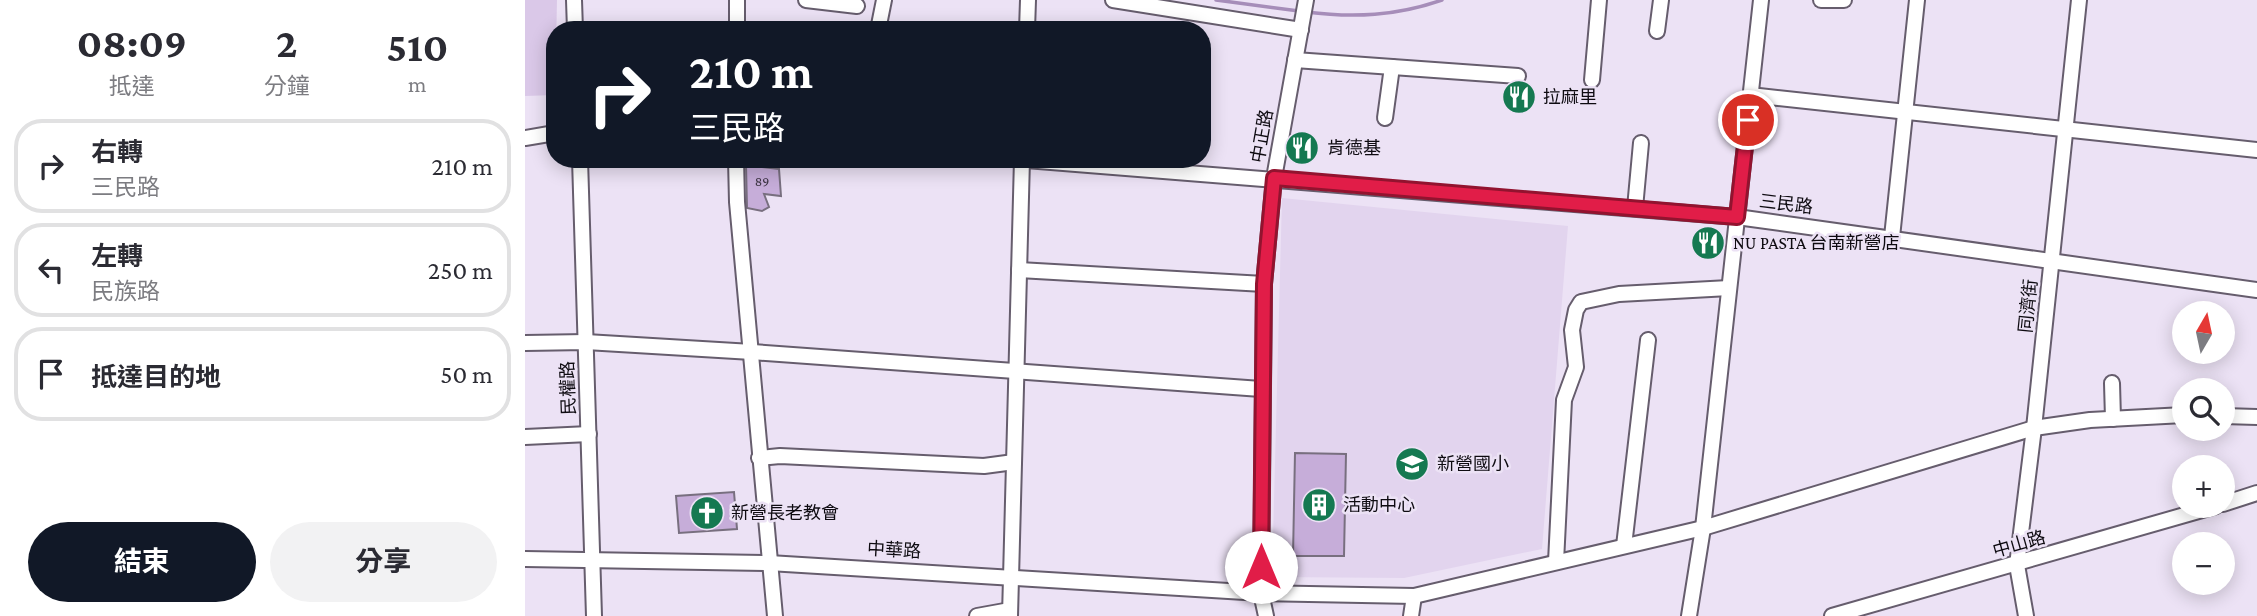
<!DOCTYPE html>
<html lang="zh-TW">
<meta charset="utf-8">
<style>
:root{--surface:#fff;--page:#f2f2f3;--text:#2b2b33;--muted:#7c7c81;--line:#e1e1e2;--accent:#111827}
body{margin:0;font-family:"Crimson Pro","Noto Sans TC",serif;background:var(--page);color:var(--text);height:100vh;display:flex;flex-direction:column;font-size:26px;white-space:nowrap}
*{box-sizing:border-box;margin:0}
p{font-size:23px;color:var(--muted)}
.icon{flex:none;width:38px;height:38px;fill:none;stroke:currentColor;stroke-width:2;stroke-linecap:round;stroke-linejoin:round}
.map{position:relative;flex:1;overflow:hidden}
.panel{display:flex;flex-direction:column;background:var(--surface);width:525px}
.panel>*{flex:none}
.top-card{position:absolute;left:21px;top:21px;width:665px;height:147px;border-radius:28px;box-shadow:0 4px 18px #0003;background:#111827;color:#fff;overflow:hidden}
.needle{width:46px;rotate:9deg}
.tools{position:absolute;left:1647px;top:301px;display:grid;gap:14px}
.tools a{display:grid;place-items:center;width:63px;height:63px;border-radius:50%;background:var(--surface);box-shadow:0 4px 18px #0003;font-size:35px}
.pin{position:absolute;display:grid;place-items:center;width:60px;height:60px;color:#fff;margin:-30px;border:4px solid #fff;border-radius:50%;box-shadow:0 2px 7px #0007}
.me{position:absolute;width:77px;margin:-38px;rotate:0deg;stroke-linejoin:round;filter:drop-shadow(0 0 5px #0008)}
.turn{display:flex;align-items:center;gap:24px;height:147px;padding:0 28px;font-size:32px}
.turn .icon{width:91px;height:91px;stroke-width:2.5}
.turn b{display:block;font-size:49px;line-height:60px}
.eta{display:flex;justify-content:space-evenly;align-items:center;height:119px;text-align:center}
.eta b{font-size:42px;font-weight:700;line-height:49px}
.action{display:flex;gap:14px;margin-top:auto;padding:14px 28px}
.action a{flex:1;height:80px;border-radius:42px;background:var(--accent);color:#fff;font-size:28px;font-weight:700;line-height:80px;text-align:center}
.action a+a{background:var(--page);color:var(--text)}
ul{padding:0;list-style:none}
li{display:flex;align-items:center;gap:21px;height:94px;margin:0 14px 10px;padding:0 14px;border:4px solid var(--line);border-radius:28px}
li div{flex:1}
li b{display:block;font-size:26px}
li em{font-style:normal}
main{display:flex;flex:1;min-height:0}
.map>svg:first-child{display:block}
.built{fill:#e2d4ee}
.green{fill:#dac8e8}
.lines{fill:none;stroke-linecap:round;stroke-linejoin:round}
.stream{stroke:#a68db9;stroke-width:3.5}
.building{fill:#c6add9;stroke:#786f7f;stroke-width:2}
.minor-casing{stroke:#665d6d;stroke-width:18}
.minor{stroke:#fff;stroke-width:14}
.route-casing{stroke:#92132f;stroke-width:18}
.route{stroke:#e11d48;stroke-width:12}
.labels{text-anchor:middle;stroke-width:5;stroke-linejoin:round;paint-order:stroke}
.number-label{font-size:14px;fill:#3c3443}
.poi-label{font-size:18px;fill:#0e0b11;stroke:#ece2f5;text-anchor:start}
.street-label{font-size:18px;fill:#0e0b11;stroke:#ece2f5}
</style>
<main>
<section class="panel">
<div class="eta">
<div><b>08:09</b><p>抵達</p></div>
<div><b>2</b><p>分鐘</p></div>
<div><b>510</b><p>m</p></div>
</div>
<ul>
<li><svg class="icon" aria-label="right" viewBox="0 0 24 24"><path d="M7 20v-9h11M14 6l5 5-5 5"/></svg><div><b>右轉</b><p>三民路</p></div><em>210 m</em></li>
<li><svg class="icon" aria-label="left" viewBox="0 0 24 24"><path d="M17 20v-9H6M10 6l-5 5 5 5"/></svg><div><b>左轉</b><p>民族路</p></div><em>250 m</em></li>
<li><svg class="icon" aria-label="arrive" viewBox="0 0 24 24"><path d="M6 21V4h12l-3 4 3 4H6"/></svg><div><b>抵達目的地</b></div><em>50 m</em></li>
</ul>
<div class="action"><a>結束</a><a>分享</a></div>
</section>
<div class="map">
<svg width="1732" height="616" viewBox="0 0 1732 616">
<rect width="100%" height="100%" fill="#ece2f5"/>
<path class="built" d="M 757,198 L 1043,226 L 1017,549 L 879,578 L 747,577 Z"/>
<path class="green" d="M 0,0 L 32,0 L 30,95 L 0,96 Z"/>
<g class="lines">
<g class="stream">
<path d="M 691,0 L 774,11"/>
<path d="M 781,12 C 829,18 871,16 917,0"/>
</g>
</g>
<g class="building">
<path d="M 221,165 L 254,169 L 256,196 L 239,194 L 244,207 L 237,211 L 222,208 Z"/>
<path d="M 770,453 L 821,454 L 819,556 L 768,556 Z"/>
<path d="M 209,492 L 212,529 L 154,533 L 151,496 Z"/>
</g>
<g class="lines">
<g class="minor-casing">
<g id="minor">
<path d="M 49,0 L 50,30"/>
<path d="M 281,0 L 332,6"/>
<path d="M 588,0 L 776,30"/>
<path d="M 1296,0 L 1319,0"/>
<path d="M 212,30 L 212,0"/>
<path d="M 353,30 L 359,0"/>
<path d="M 502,30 L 503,0"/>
<path d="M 1132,31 L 1136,0"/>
<path d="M 770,60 L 993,76"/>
<path d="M 1067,80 L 1074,0"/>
<path d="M 1225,95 L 1732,150"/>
<path d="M 860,118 L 867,67"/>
<path d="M 0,138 L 30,133"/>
<path d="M 55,159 L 69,616"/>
<path d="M 211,159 L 212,202 L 250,616"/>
<path d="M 488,159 L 1212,217 L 1732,290"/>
<path d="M 1110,208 L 1116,143"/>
<path d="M 1367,237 L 1392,0"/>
<path d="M 494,270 L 739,284"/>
<path d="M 0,343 L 61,342 L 227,352 L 736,389"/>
<path d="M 1587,383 L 1588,419"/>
<path d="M 1698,416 L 1732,417"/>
<path d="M 0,437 L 64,434"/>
<path d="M 234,458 L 255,456 L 459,466 L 489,462"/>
<path d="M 1698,504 L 1732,493"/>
<path d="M 1099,546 L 1123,340"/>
<path d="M 0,559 L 244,563 L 736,593 L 889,596 L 1178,528 L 1509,428 L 1565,420 L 1659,415"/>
<path d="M 1031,562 L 1039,400 L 1051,367 L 1047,330 L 1051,310 L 1056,302 L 1094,294 L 1204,288"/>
<path d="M 452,616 L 485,610"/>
<path d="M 485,616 L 497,159"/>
<path d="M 741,616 L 736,593 L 739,284 L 749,178 L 781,0"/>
<path d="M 886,616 L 889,596"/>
<path d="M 1164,616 L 1178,528 L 1236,0"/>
<path d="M 1307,616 L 1691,506"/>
<path d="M 1501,616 L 1492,565 L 1509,428 L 1554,0"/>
</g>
</g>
<use href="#minor" class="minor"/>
</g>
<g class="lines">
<g class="route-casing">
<path id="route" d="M 736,567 L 739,284 L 749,178 L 1212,217 L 1223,120"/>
</g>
<use href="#route" class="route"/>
</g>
<defs>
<g id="restaurant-disc" transform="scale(1.75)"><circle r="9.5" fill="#157951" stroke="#ece2f5"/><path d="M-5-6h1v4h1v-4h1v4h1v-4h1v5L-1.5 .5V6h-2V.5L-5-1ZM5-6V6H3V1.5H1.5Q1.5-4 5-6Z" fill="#fff"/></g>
<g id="school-disc" transform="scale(1.75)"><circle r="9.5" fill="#157951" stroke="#ece2f5"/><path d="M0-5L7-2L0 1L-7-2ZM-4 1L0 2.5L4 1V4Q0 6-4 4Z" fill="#fff"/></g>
<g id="building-disc" transform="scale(1.75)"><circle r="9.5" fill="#157951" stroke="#ece2f5"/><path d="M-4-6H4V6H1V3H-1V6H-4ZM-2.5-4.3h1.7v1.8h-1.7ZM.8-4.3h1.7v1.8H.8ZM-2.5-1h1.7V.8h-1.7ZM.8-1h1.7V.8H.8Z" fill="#fff"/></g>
<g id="church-disc" transform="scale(1.75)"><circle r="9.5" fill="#157951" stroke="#ece2f5"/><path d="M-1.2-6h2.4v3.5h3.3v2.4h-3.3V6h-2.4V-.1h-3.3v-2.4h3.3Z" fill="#fff"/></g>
</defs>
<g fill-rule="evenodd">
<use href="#restaurant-disc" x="994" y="97"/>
<use href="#restaurant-disc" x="777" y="148"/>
<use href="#restaurant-disc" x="1183" y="243"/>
<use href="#school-disc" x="887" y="464"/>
<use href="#building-disc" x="794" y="505"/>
<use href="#church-disc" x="182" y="513"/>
</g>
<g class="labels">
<g class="number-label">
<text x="237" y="186">89</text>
</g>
<g class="poi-label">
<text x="1018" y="103">拉麻里</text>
<text x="802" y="154">肯德基</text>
<text x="1208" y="249">NU PASTA 台南新營店</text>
<text x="912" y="470">新營國小</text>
<text x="818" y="511">活動中心</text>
<text x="206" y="519">新營長老教會</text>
</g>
<g class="street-label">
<text transform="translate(737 136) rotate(-80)" y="6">中正路</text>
<text transform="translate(1261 204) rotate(7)" y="6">三民路</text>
<text transform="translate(1503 306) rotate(-84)" y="6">同濟街</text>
<text transform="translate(43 388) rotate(-92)" y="6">民權路</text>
<text transform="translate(1494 544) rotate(-16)" y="6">中山路</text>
<text transform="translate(369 550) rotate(3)" y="6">中華路</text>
</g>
</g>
</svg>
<div class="tools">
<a><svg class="needle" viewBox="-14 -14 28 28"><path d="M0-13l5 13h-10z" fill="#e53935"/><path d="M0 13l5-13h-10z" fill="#7c7c81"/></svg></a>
<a><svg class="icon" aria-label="search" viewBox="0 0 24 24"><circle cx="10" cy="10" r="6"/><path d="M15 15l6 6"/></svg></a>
<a>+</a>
<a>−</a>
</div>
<div class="pin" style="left:1223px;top:120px;background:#d93025"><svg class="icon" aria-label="arrive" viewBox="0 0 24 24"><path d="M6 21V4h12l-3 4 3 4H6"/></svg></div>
<svg class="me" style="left:736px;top:567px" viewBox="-20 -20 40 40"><circle r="19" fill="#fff"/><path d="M0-13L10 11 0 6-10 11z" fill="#e11d48"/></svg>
<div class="top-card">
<div class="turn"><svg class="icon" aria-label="right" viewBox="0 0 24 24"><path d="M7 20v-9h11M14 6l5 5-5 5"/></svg><div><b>210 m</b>三民路</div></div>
</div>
</div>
</main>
